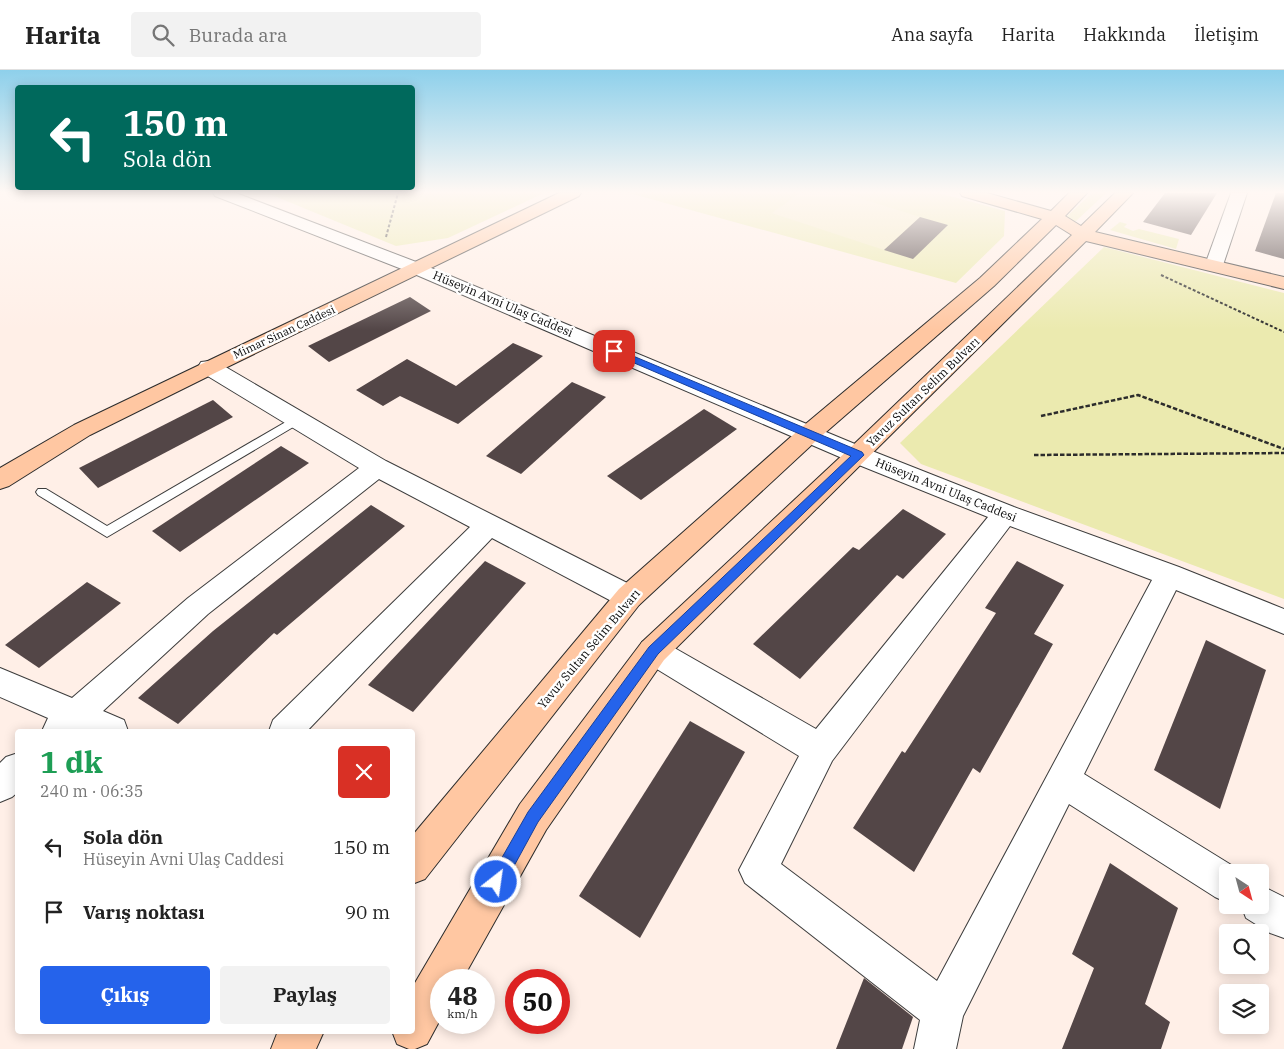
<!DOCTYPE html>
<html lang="tr">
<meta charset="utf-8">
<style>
:root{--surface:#fff;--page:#f2f2f2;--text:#222;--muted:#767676;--line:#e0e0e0;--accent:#2563eb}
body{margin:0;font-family:"IBM Plex Serif",serif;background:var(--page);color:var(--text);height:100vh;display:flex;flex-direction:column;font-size:19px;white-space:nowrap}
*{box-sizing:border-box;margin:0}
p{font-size:16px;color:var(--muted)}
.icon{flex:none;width:28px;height:28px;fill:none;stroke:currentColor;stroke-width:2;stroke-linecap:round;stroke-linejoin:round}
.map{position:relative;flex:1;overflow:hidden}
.panel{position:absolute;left:15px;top:659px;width:400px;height:305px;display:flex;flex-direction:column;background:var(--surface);border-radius:5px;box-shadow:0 2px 12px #0003}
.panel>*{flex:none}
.banner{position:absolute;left:15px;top:15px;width:400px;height:105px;border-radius:5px;box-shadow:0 2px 12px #0003;background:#00695c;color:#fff;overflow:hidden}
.needle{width:32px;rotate:144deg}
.fabs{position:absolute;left:1219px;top:794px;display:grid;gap:10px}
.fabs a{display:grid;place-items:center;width:50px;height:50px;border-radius:5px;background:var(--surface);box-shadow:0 2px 12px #0003;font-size:25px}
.speed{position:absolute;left:430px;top:899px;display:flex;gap:10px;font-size:25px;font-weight:700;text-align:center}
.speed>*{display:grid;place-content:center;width:65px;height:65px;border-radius:50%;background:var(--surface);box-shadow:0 2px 12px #0003;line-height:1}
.speed small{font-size:12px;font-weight:400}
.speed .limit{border:8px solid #d22;background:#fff;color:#111}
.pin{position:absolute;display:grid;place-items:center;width:42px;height:42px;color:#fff;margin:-21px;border-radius:10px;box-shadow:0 2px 8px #0006}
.me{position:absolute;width:55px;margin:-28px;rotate:30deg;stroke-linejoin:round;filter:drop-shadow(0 0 4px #0008)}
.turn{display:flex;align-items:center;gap:18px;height:105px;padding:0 25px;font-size:22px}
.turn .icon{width:65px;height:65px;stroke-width:2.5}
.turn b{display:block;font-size:35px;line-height:42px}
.round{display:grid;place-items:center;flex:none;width:52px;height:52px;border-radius:5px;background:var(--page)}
.overview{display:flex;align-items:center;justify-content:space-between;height:85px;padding:0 25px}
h1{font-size:30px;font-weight:700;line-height:38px;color:#1e9e55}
.action{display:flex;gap:10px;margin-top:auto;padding:10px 25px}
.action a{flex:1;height:58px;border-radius:5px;background:var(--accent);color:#fff;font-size:20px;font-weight:700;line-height:58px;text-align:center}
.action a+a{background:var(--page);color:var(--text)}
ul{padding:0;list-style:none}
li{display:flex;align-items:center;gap:15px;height:65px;padding:0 25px}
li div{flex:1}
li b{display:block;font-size:19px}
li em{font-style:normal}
header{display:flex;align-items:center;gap:30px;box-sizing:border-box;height:70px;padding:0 25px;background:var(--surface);border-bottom:1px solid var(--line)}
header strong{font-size:24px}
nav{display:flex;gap:28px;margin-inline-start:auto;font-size:18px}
.search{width:350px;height:45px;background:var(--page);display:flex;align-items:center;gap:12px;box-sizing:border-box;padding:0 18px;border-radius:5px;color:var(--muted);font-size:19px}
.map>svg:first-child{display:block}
.green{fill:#ebeaaf}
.pitch{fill:#f2ebc2}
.building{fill:#534647}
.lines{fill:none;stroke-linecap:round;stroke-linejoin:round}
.lane-casing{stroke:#3d3d3d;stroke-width:2}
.street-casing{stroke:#3d3d3d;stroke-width:2}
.secondary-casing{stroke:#2c2c2c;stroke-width:2}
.path-far1{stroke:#2c2c2c;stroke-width:2;stroke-dasharray:3 2;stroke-linecap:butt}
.path{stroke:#2c2c2c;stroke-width:2.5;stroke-dasharray:4.5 2;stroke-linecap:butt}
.lane{fill:#fff;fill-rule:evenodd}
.street{fill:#fff;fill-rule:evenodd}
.secondary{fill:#ffc7a2;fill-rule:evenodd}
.route{fill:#2563eb;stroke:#184099}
.labels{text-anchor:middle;stroke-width:5;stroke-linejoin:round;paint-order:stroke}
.far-street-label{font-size:11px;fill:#0a0a0a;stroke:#fff}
.street-label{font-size:12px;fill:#0a0a0a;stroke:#fff}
</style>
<header>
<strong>Harita</strong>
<div class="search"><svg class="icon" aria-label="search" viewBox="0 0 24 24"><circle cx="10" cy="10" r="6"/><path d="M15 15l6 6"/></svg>Burada ara</div>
<nav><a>Ana sayfa</a><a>Harita</a><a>Hakkında</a><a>İletişim</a></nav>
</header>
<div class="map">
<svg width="1284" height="979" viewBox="0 0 1284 979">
<rect width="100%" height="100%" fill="#ffefe7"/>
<g class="green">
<path d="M 267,123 L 544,123 L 448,168 L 396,176 Z"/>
<path d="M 629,123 L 939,123 L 1005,141 L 1004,166 L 956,213 Z"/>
<path d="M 1092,123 L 1106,123 L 1076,151 L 1064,149 Z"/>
<path d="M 1120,152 L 1127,154 L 1124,157 L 1133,161 L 1139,159 L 1179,169 L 1176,179 L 1110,160 Z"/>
<path d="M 1104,177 L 1284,223 L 1284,529 L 921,394 L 900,373 Z"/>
</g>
<path class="pitch" d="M 800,123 L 843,123 L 920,147 L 884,180 L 772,143 Z"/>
<g class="building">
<path d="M 1165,123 L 1217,123 L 1191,165 L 1143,152 Z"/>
<path d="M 1276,123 L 1284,123 L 1284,189 L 1255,181 Z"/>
<path d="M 920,147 L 948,155 L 913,189 L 884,180 Z"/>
<path d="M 410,227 L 431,241 L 329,292 L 308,276 Z"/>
<path d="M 513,273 L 543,286 L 458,354 L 400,326 L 383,336 L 356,320 L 407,289 L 456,316 Z"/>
<path d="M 572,312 L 606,327 L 521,404 L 486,386 Z"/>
<path d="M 213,330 L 233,347 L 98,418 L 79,398 Z"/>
<path d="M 704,339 L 737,359 L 641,430 L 607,406 Z"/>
<path d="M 281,376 L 309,393 L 180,482 L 152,461 Z"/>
<path d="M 371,435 L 405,456 L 277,565 L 274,563 L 178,654 L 138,628 L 213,561 Z"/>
<path d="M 903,439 L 946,464 L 903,509 L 897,505 L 800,609 L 753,574 L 853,477 L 859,480 Z"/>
<path d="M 485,491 L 526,513 L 413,642 L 368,615 Z"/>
<path d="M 1017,491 L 1064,515 L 1034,564 L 1053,574 L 980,703 L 973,698 L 914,802 L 853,758 L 902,681 L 905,683 L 996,543 L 985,538 Z"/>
<path d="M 87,512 L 121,533 L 39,598 L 5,575 Z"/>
<path d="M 1206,570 L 1266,600 L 1220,739 L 1154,700 Z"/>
<path d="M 690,651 L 745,682 L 640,868 L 579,826 Z"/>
<path d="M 1110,793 L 1178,838 L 1145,934 L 1170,952 L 1161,979 L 1062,979 L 1094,898 L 1072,884 Z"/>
<path d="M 864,908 L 913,947 L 902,979 L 836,979 Z"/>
</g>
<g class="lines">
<g class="lane-casing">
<path id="lane" d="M 296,346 L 302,350 L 300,353 L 107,467 L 38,425 L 36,422 L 38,419 L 46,419 L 107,456 Z"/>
</g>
<g class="street-casing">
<g id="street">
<path d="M 213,123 L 236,123 L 424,195 L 867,379 L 1014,437 L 1179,497 L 1284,539 L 1284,564 L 1176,520 L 1084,704 L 1241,801 L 1242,802 L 1228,802 L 1228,833 L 1215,827 L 1069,734 L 963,946 L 956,979 L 914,979 L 920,950 L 745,813 L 739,800 L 799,686 L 642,590 L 638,581 L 642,572 L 653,568 L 664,572 L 816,659 L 988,447 L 849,391 L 412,203 L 215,126 ZM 1010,456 L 1152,510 L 937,911 L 781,794 L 832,691 Z"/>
<path d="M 1231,123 L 1247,123 L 1223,195 L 1220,199 L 1214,200 L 1208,199 L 1205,195 Z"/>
<path d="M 209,291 L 217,292 L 386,391 L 639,519 L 643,527 L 639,535 L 629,539 L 619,535 L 492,468 L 307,661 L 269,661 L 273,650 L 470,457 L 379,409 L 208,544 L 103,641 L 124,650 L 128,661 L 42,661 L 48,648 L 0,627 L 0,598 L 72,628 L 188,528 L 359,398 L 201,302 L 198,297 L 201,292 Z"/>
<path d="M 18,683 L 18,722 L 12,727 L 0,732 L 0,693 L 6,687 Z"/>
<path d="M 1260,815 L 1284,827 L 1284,868 L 1270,863 L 1246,848 L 1241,835 L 1260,835 Z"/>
</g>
</g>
<g class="secondary-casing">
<g id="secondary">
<path d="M 559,123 L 581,123 L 579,126 L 217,302 L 90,365 L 9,416 L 0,419 L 0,398 L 74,355 Z"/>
<path d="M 960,123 L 987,123 L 1051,141 L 1069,123 L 1087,123 L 1065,146 L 1081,156 L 1115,123 L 1133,123 L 1095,162 L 1284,207 L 1284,219 L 1086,171 L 664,590 L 546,760 L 462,910 L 441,910 L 441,948 L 427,974 L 415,979 L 409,979 L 397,974 L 392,961 L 412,961 L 412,918 L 520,734 L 642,572 L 849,379 L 1072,165 L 1056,155 L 994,216 L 818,369 L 639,535 L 425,809 L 412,814 L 412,766 L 619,519 L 802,357 L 980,208 L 1042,149 L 962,126 Z"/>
<path d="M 278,961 L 324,961 L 316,979 L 271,979 Z"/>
</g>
</g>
<g class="path-far1">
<path d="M 386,167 L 398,123"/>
<path d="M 1161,205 L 1284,262"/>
</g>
<g class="path">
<path d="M 1041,346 L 1138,325 L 1284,379"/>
<path d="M 1034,385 L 1284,383"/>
</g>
<use href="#lane" class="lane"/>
<use href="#street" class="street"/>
<use href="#secondary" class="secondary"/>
</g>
<linearGradient id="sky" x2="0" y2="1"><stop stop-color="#8ed0eb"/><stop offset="0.47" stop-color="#fff8f4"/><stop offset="1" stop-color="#fff8f4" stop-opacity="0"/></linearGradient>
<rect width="1284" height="260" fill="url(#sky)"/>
<path class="route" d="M 614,278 L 862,382 L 864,385 L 658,584 L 538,752 L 502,818 L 496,820 L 491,818 L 488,812 L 528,742 L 649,577 L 851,386 L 611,283 L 611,279 Z"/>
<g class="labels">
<g class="far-street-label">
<text transform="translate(284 262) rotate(-25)" y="4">Mimar Sinan Caddesi</text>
</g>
<g class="street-label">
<text transform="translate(503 234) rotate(23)" y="4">Hüseyin Avni Ulaş Caddesi</text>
<text transform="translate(923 322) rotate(-44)" y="4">Yavuz Sultan Selim Bulvarı</text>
<text transform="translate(946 420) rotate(22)" y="4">Hüseyin Avni Ulaş Caddesi</text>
<text transform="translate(589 579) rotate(-50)" y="4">Yavuz Sultan Selim Bulvarı</text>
</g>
</g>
</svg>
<div class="fabs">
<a><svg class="needle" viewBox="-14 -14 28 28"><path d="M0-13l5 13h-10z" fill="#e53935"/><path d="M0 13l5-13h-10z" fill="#767676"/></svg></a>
<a><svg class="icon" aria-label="search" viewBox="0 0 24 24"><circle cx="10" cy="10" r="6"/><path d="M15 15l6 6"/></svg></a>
<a><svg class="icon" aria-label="layers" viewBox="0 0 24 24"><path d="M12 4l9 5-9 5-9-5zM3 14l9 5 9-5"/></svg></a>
</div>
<div class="speed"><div>48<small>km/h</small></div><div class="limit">50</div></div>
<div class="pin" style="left:614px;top:281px;background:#d93025"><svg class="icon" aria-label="arrive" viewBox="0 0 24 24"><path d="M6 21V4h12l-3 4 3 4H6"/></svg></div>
<svg class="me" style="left:496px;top:812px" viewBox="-20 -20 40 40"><circle r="17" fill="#2563eb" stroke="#fff" stroke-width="3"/><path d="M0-11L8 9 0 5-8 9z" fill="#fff"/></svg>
<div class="banner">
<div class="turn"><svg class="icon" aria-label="left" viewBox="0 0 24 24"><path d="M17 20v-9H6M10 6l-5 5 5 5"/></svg><div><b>150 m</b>Sola dön</div></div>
</div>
<section class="panel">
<div class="overview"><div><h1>1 dk</h1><p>240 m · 06:35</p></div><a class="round" style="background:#d93025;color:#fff"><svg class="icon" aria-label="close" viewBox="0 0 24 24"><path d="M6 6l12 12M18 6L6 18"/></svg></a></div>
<ul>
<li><svg class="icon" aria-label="left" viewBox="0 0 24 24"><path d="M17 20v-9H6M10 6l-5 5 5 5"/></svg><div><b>Sola dön</b><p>Hüseyin Avni Ulaş Caddesi</p></div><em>150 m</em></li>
<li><svg class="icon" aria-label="arrive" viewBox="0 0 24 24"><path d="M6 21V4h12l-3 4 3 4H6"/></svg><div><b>Varış noktası</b></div><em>90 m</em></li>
</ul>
<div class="action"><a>Çıkış</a><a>Paylaş</a></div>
</section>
</div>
